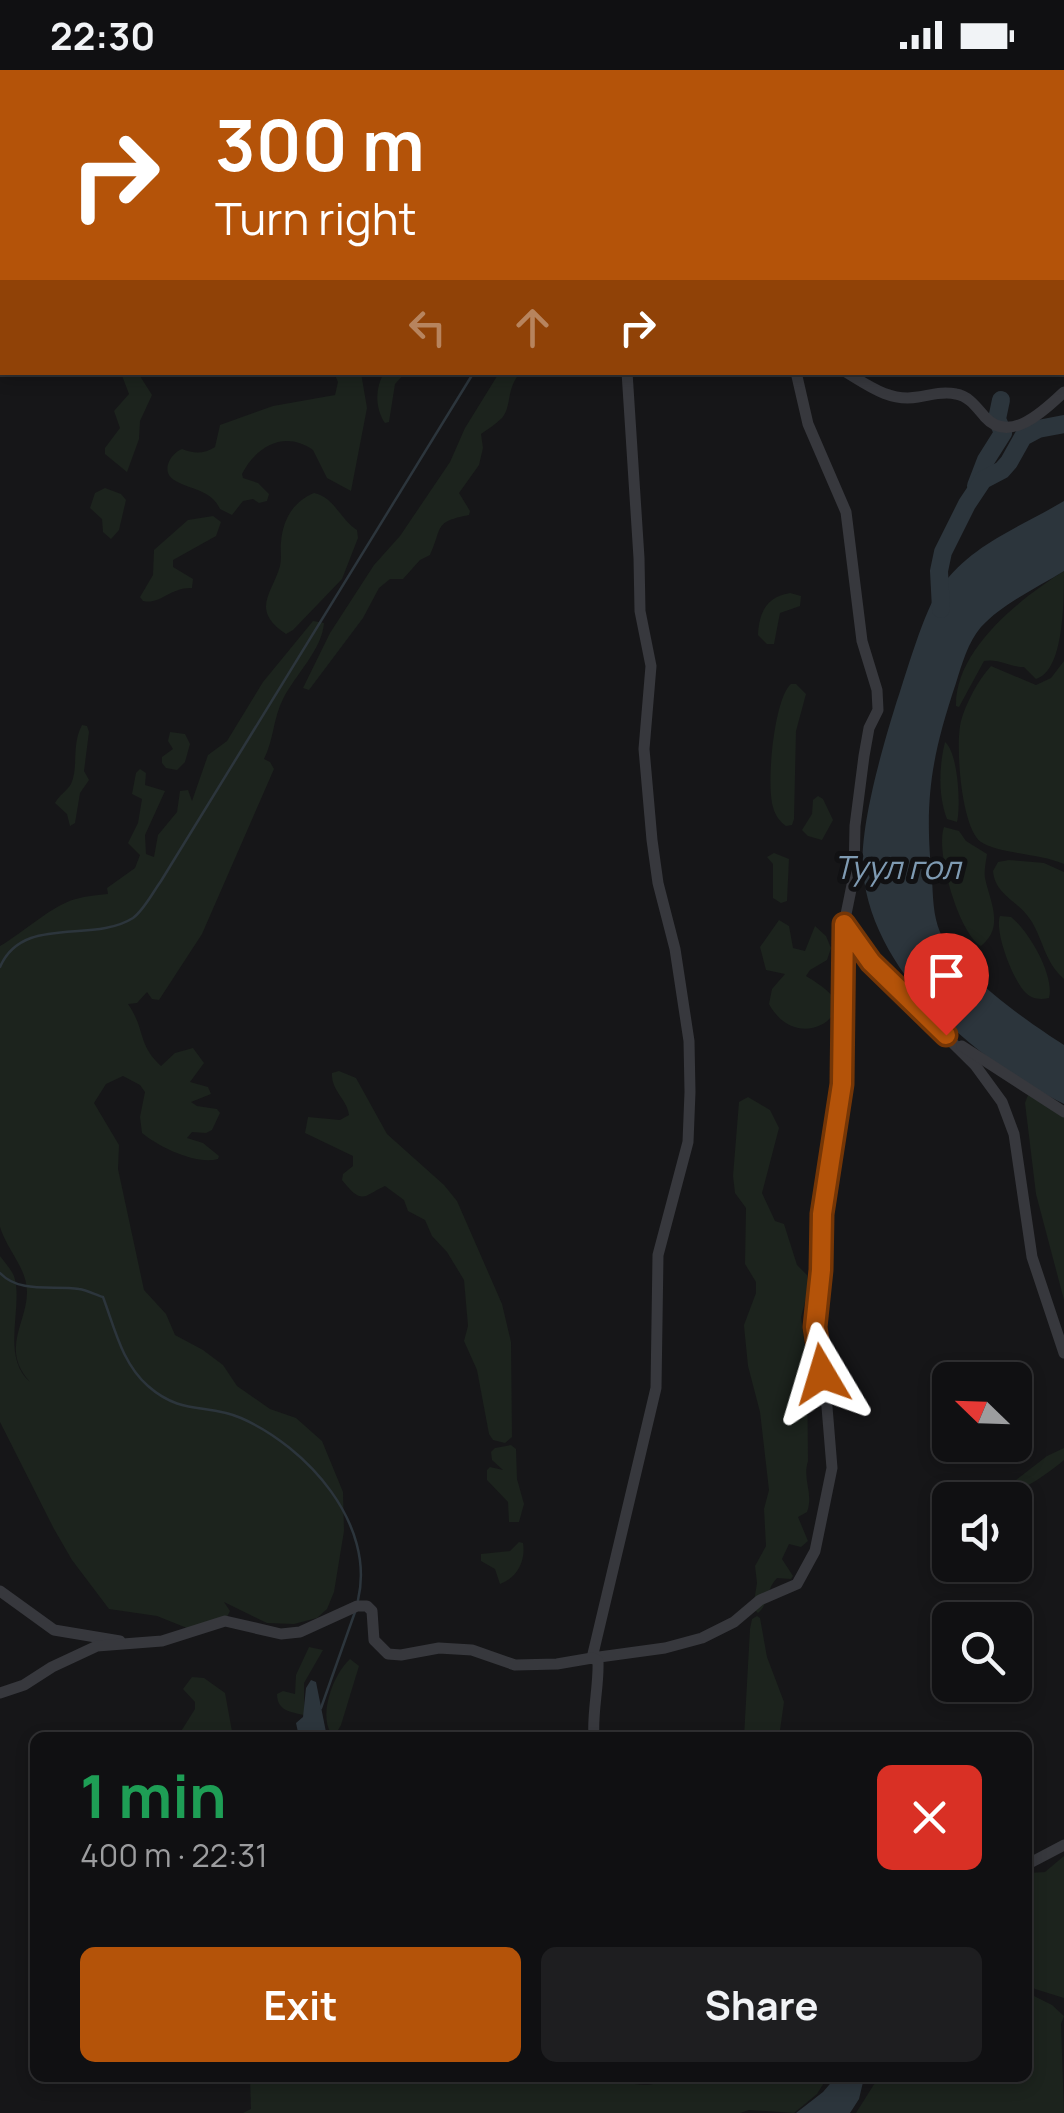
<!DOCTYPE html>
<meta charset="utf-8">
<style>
:root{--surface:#101012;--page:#1e1e20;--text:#f1f3f6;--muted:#9c9d9f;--line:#303032;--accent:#b45309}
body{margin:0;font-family:Manrope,sans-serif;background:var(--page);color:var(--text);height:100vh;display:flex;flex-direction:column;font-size:38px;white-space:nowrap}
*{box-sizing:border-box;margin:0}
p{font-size:32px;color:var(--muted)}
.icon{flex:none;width:55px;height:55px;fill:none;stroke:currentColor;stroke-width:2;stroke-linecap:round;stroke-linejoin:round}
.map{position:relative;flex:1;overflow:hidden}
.panel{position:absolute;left:30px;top:1662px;width:1002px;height:350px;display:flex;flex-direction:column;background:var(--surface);border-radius:15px;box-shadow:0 5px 15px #0003,0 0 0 2px var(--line)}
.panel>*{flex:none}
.top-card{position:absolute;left:0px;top:0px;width:1065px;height:305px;box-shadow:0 5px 15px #0003,0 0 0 2px var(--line);background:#b45309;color:#fff;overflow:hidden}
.needle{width:65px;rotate:293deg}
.controls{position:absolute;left:932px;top:1292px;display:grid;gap:20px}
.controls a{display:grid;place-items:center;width:100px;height:100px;border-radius:15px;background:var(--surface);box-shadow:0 5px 15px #0003,0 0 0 2px var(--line);font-size:50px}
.pin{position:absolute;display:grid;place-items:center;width:85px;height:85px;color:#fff;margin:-102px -42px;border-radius:50% 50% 50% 0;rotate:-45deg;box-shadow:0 0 10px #0007}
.pin .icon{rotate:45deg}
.me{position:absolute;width:110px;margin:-55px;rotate:353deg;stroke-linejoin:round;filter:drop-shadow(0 0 8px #0008)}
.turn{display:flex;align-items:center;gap:35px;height:210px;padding:0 50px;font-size:45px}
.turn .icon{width:130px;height:130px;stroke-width:2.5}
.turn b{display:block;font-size:70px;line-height:85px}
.lanes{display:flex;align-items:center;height:95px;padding:0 50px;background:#0003;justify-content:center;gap:50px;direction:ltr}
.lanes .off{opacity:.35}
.round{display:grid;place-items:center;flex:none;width:105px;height:105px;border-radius:15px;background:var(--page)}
.head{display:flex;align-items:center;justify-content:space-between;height:170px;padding:0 50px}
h1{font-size:60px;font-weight:700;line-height:75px;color:#1e9e55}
.action{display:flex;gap:20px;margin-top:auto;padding:20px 50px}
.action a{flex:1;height:115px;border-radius:15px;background:var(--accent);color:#fff;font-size:40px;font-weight:700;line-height:115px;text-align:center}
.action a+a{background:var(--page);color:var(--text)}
.status{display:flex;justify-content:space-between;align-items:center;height:70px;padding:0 50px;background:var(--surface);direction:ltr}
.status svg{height:28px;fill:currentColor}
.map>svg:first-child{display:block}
.built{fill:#222225}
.green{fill:#1c231d}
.water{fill:#2c353c}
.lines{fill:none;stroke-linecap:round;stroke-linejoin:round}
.stream{stroke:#2c353c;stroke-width:2.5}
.river{stroke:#2c353c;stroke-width:18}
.street{stroke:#37383d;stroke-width:11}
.route-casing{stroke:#753606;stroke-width:25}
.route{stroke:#b45309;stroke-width:18}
.labels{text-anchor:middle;stroke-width:10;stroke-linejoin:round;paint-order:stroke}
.water-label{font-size:32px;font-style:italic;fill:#7f9bb3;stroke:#111113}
</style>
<div class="status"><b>22:30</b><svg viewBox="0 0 49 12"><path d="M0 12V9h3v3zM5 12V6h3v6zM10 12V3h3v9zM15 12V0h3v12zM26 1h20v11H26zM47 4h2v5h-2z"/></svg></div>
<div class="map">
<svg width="1064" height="2043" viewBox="0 0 1064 2043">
<rect width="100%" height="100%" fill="#161618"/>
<path class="built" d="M 0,0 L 172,0 L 2,2 L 0,292 Z"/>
<g class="green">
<path d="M 121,303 L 138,303 L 152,325 L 140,351 L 139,369 L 127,402 L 105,384 L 105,378 L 120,358 L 114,341 L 129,324 Z"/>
<path d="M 334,303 L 361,303 L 367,338 L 351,421 L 327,408 L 313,380 C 285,360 256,376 242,404 L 243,408 L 258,413 L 269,424 L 267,431 L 259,433 L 253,429 L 243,431 L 232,445 L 220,439 C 211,419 190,420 174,410 C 160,401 171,383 182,379 C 194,384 204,384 215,377 L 220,355 L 273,336 L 335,325 L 338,312 Z"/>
<path d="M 384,303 L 405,303 L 395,314 L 389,352 L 385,353 C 375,338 375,318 384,303 Z"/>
<path d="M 499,303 L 520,303 C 506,319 512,336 502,348 C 496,354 488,359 481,364 L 483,378 L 479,395 L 459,423 L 470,441 L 469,445 C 433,452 443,457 430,485 L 420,490 L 403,509 L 390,509 L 379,518 L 363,548 L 309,620 L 303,618 L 330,563 L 374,495 L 400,466 L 450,392 L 465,358 Z"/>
<path d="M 105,418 L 121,424 L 126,430 L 119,460 L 111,469 L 103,462 L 102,449 L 90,438 L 95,423 Z"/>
<path d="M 314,423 C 334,427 340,449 357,460 L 358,468 L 342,509 L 293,560 L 286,564 C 250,540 272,524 280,496 C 282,488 280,480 281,472 C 283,449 293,432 314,423 Z"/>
<path d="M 213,446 L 221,452 L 216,466 L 173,490 L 173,497 L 193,509 L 192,518 C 170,517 161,535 143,531 L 140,527 L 153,505 L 154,480 L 188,450 Z"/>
<path d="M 1064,501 C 1064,532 1064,601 1036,609 L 1024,597 C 1010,597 998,588 984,591 L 959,637 L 956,636 C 955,579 1021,528 1064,501 Z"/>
<path d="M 790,523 L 801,526 L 800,536 L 780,543 L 774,574 L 767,574 L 758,565 C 759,543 766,527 790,523 Z"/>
<path d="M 313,551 L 324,553 C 322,580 295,605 283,629 C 273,649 274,669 264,689 L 270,692 L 274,699 L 202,864 L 159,930 L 152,929 L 147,922 L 137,933 L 128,934 C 146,960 137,974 161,996 L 175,983 L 193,978 L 204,993 L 190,1012 L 208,1017 L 211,1024 L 191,1032 L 197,1036 L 217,1039 L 220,1043 L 212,1060 L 206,1063 L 192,1062 L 187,1068 L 203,1073 L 219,1086 L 218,1089 C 196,1095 159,1077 142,1063 L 140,1047 L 145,1022 L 140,1015 L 123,1006 L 106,1014 L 94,1033 L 119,1075 L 118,1099 L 144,1220 L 166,1244 L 175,1265 L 203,1280 L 223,1295 L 237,1316 L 270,1339 L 296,1348 L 322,1371 L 343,1422 L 344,1461 L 334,1522 L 327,1539 L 317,1548 L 294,1554 L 267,1553 L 224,1532 L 230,1541 L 227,1547 L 187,1558 L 157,1546 L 109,1539 L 72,1490 L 54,1459 L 0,1352 L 0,1186 C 5,1193 11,1199 14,1206 C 24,1236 0,1286 30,1312 C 0,1279 27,1253 27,1222 C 27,1198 7,1180 0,1157 L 0,876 C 23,863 52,835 76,829 C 86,826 98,825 108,824 L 107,818 L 135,798 L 140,785 L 128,773 L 138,753 L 142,729 L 132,724 L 136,703 L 140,699 L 146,703 L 145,715 L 165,721 L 145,765 L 146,784 L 154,787 L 158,765 L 177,742 L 180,721 L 188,720 L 192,731 L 208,685 L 227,671 L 263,612 Z"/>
<path d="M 1064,591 L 1064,794 C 1039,783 999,784 981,772 C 961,758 955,674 961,651 C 966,633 978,610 991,596 L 1036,615 L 1051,608 Z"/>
<path d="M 791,614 L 796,614 L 806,624 L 796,661 L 794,749 L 792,755 L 786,756 C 780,752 775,745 773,737 C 766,715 774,628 791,614 Z"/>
<path d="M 82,655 L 87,656 L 89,662 L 84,701 L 89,710 L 80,723 L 75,753 L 70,756 L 67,744 L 55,733 C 59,725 67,721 71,714 C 79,696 71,676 82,655 Z"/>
<path d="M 170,662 L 185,664 L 190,674 L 185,692 L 177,700 L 166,698 L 162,693 L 162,687 L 173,679 L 168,671 Z"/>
<path d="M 945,672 C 958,682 961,736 957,752 L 947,749 C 938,726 939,696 945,672 Z"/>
<path d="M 818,726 L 823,729 L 833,750 L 822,770 L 808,766 L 802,760 L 812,744 L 813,730 Z"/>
<path d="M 944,757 L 959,761 L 966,771 L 987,784 C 986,792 984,799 985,808 C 990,832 1005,857 981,876 C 959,864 935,781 944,757 Z"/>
<path d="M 774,783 L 789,789 L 787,831 L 781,833 L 773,828 L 773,794 L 767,787 Z"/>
<path d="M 1009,790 L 1044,793 L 1064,802 L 1064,909 C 1045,892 1044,873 1032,852 C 1020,831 995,826 993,801 L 998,792 Z"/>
<path d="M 1000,846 L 1011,847 C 1029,861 1055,906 1049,928 C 1040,930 1032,929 1026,923 C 1013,911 994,861 1000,846 Z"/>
<path d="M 779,850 L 789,856 L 793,878 L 805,881 L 815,856 L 826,866 L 831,878 L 827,890 L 810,900 L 806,906 C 814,911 826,918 832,926 C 850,949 795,982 769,934 L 772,919 L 785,904 L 766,900 L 760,877 Z"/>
<path d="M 339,1001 L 356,1008 L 387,1064 L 444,1115 L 457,1131 L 502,1234 L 511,1272 L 512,1367 L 505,1373 L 493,1370 L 489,1364 L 477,1300 L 464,1271 L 468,1256 L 464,1210 L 447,1182 L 432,1166 L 425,1150 L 408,1141 L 404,1130 L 385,1116 C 363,1126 363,1136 342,1110 L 343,1104 L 353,1096 L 353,1086 L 305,1063 L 308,1047 L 340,1050 L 349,1045 C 347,1029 331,1021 332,1003 Z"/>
<path d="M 1028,1025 L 1064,1046 L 1064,1230 L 1036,1124 L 1025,1033 Z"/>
<path d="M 748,1027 L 770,1040 L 779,1058 L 762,1123 L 775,1151 L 784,1154 L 797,1195 L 807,1205 L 809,1217 L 801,1247 L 807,1294 L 808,1391 C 802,1410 814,1423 807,1442 L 798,1447 L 808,1471 L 801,1477 L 789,1474 L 782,1489 L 793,1506 L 791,1509 L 777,1508 C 766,1519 769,1534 758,1543 L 753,1538 L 757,1513 L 755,1496 L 766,1476 L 764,1439 L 769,1420 L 760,1342 L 748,1296 L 745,1266 L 744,1255 L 756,1223 L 756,1212 L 745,1194 L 746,1138 L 735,1123 L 733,1106 L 739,1032 Z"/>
<path d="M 511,1375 L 516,1379 L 517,1409 L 524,1434 L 519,1452 L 509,1452 L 508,1432 L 487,1410 L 487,1400 L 490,1397 L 503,1400 L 492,1390 L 491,1382 L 495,1378 Z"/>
<path d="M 1064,1378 L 1064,1390 C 1045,1406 1010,1431 986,1426 L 988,1422 L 1016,1410 L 1047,1386 Z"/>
<path d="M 519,1472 L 523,1473 C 526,1491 517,1508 500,1514 L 495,1499 L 481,1491 L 481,1484 L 510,1481 Z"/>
<path d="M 757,1546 L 760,1548 L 767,1587 L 784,1632 L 779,1667 L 744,1667 L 750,1559 L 752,1549 Z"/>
<path d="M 309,1577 L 323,1580 L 304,1613 L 304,1645 C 291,1642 277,1641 277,1624 L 283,1621 L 295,1624 L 296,1605 Z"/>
<path d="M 350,1589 L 359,1596 L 341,1655 L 334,1667 C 316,1649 333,1604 350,1589 Z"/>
<path d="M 192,1607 L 204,1608 L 225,1623 L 233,1667 L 181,1667 L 180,1663 L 195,1639 L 195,1632 L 183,1619 Z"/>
<path d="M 1064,1786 L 1064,1928 L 1035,1919 L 1028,1912 L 1028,1803 L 1045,1802 Z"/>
<path d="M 1028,1923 L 1052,1935 L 1064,1946 L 1061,1954 L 1064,2043 L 856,2043 L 878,2008 L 1028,2008 Z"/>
<path d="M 250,2008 L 605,2008 C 628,2012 647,2021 669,2008 L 827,2008 L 817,2024 L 794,2043 L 749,2040 L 740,2043 L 243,2043 L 251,2039 Z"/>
</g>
<g class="water">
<path d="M 1064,431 L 1064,501 C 1037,518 1003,533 981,557 C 968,572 962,594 956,613 C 931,688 924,730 932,809 C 933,826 933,846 940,862 C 957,903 1028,952 1064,975 L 1064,1034 C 978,992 872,904 863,801 C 859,759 882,679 895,637 C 905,608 924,539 941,517 C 973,473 1019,458 1064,431 Z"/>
<path d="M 311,1610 L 316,1612 L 327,1667 L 299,1667 L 296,1653 L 303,1647 L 306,1618 Z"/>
<path d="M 835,2008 L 864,2008 L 859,2029 L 850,2043 L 796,2043 L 823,2022 Z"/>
</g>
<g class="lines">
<g class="stream">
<path d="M 0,897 C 23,844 92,874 133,848 C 144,840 153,822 161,811 L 474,302"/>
<path d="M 0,1203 C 20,1224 53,1215 79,1219 C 87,1220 96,1225 103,1227 C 115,1259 122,1293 148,1316 C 182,1346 207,1333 241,1348 C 307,1377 376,1454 358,1530"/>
<path d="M 321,1638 L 355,1542"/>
</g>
<g class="river">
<path d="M 976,416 L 986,390 L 1003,363 L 997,349 L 1001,330"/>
<path d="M 941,539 L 939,501 L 943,482 L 967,434 L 983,410 L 1002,400 L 1009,392 L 1023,367 L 1038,359 L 1064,354"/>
</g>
<g class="street">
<path d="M 245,2 L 246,0"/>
<path d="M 0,300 L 2,298"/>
<path d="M 627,302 L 639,488 L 640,541 L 651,596 L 644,679 L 652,770 L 658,813 L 675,879 L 689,971 L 690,1022 L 688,1072 L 658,1185 L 656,1318 L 592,1588 L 665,1578 L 702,1568 L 734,1552 L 760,1530 L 797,1514 L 815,1481 L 832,1398 L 827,1337 L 815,1257 L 821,1200 L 822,1144 L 842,1014 L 844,854"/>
<path d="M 796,302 L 808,354 L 846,442 L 862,571 L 877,620 L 878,640 L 869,658 L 864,686 L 855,756 L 854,805 L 844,854 L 871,892 L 975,995 L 1002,1032 L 1014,1064 L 1032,1187 L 1064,1283"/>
<path d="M 846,302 C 869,316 890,332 918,327 C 931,325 942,321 956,324 C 969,326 977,338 985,347 C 1010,375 1046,339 1064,322"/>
<path d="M 962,976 L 1064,1042"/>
<path d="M 0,1521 L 54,1560 L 120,1571"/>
<path d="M 0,1623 L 24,1615 L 52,1597 L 97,1576 L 162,1571 L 225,1551 L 281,1564 L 300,1562 L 357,1536 L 367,1536 L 372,1541 L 374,1570 L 388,1584 L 401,1585 L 439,1578 L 472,1580 L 515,1595 L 557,1594 L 592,1588 L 598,1591 C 599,1617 592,1641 594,1668"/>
<path d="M 1028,1794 L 1064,1775"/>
</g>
</g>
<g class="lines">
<g class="route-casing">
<path id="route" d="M 822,1304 L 815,1257 L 821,1200 L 822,1144 L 842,1014 L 844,854 L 871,892 L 946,965"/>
</g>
<use href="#route" class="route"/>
</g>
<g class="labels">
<g class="water-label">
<text x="897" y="809">Туул гол</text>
</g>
</g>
</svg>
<div class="controls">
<a><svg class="needle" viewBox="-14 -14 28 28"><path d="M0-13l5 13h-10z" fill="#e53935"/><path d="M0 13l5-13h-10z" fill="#9c9d9f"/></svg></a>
<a><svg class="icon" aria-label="sound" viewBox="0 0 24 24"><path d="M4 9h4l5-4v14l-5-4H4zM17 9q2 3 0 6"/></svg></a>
<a><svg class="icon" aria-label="search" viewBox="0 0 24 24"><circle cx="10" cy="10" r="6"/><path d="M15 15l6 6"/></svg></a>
</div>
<div class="pin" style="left:946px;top:965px;background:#d93025"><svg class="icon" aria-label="arrive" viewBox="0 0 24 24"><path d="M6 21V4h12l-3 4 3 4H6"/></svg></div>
<svg class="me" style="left:822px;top:1304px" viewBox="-20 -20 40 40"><path d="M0-17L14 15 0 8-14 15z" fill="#b45309" stroke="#fff" stroke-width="4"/></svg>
<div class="top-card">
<div class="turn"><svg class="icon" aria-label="right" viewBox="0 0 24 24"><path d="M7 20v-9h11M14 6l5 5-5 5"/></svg><div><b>300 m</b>Turn right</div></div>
<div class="lanes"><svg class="icon off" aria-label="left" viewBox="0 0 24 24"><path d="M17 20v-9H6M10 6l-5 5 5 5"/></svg><svg class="icon off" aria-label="ahead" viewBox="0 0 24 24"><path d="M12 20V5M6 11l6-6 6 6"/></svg><svg class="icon" aria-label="right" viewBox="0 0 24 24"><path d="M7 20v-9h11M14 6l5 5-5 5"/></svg></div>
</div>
<section class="panel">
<div class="head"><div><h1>1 min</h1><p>400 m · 22:31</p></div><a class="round" style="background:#d93025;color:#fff"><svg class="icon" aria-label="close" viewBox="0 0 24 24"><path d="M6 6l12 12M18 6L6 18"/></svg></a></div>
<div class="action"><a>Exit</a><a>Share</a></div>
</section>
</div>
